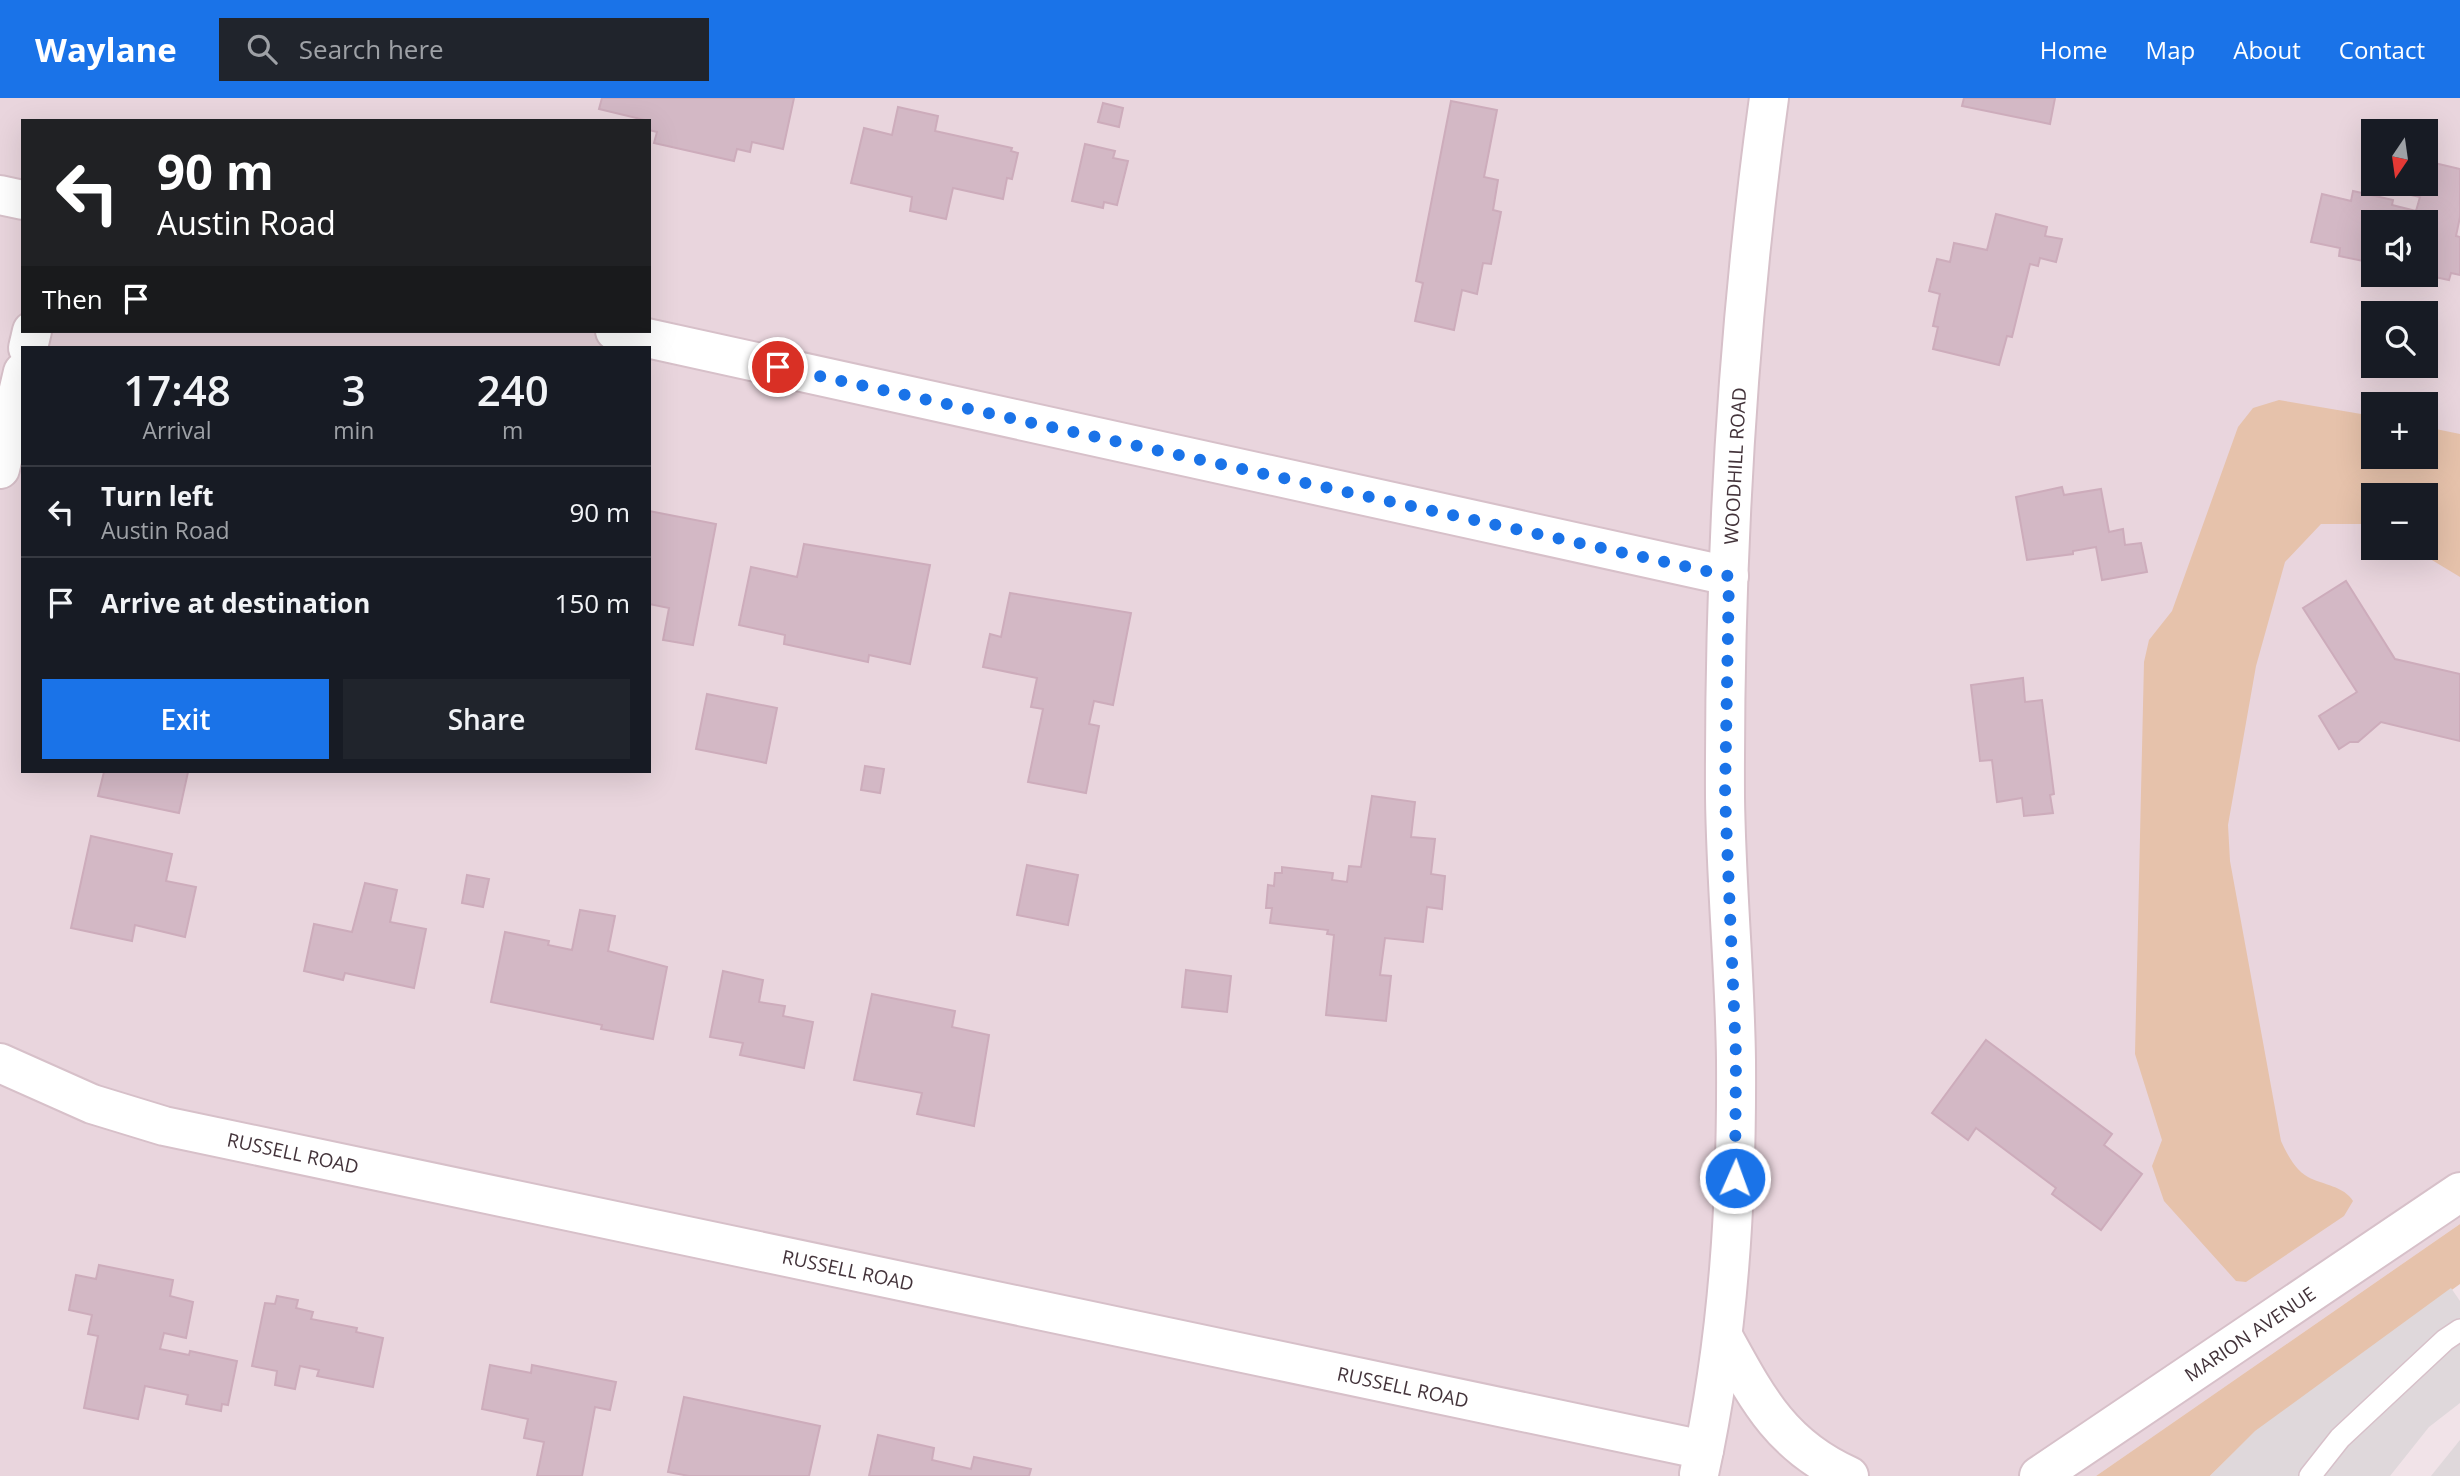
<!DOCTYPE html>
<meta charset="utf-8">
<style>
:root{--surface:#171b24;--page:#20242c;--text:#f1f3f6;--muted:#9ea1a6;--line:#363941;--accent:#1a73e8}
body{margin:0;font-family:"Open Sans",sans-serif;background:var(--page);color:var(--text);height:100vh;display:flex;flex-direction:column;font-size:26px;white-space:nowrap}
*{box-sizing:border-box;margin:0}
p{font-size:23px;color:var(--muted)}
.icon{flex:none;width:38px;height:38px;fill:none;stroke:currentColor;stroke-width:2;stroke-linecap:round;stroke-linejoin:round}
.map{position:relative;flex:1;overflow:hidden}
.details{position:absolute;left:21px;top:248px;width:630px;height:427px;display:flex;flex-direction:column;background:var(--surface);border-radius:0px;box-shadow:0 7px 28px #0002}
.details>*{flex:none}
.banner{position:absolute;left:21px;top:21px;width:630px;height:214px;border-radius:0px;box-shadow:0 7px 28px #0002;background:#202124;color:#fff;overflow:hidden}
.needle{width:46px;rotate:193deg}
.fabs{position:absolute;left:2361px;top:21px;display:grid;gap:14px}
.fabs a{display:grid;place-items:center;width:77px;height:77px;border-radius:0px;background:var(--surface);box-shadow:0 7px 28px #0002;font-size:35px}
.pin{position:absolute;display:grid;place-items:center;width:60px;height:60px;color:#fff;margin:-30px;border:4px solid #fff;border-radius:50%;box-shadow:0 2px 7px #0007}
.me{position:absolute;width:77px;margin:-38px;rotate:2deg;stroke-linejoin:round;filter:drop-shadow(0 0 5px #0008)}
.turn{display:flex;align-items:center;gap:24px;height:147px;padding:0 21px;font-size:32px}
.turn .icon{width:91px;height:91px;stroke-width:2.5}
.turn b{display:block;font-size:49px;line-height:60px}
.then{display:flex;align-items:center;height:66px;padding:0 21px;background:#0003;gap:14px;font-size:26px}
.eta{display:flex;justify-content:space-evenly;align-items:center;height:119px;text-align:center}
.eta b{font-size:42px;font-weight:600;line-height:49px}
.button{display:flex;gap:14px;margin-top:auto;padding:14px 21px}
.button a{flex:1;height:80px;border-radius:0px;background:var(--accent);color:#fff;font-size:28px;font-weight:600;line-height:80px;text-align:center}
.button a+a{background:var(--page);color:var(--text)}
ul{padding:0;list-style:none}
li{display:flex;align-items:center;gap:21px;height:91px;padding:0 21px;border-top:2px solid var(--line)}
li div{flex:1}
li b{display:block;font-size:26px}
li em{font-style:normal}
header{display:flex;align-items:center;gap:42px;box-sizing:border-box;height:98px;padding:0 35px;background:var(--accent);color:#fff}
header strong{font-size:33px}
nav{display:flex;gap:38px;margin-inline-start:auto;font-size:24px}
.search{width:490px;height:63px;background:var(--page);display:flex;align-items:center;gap:18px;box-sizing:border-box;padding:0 24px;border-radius:0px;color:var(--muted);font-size:26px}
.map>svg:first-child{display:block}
.residential{fill:#e9d5dd;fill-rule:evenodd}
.green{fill:#e6c2ab}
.parking{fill:#dfd8db}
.building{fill:#d3b8c5;stroke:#cdacbb;stroke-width:2}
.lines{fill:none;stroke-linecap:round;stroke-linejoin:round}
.service-casing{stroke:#d7c0c9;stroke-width:24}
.minor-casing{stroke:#d7c0c9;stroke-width:42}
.tertiary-casing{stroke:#d7c0c9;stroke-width:42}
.service{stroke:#fff;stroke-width:21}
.minor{stroke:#fff;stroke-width:38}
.tertiary{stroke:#fff;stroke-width:38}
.route{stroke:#1a73e8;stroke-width:12;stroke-dasharray:0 21.6}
.labels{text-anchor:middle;stroke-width:5;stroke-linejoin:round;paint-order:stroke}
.street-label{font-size:19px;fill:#43333a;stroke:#fff}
</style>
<header>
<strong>Waylane</strong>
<div class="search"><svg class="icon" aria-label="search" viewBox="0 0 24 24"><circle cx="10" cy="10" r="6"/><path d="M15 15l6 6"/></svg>Search here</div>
<nav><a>Home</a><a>Map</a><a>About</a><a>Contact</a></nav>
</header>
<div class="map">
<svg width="2460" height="1378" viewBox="0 0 2460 1378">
<rect width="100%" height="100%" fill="#f1e3e8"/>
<path class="residential" d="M 0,0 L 2460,0 L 2460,1126 L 2096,1378 L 0,1378 ZM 23,23 L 649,23 L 649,233 L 23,233 ZM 2373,33 L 2426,33 L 2426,86 L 2373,86 ZM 2373,124 L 2426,124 L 2426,177 L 2373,177 ZM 2373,215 L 2426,215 L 2426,268 L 2373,268 ZM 23,250 L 649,250 L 649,674 L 23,674 ZM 2373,306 L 2426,306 L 2426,359 L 2373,359 ZM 2373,397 L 2426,397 L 2426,450 L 2373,450 Z"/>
<g class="green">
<path d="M 2279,302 L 2373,318 L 2373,359 L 2426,359 L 2426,329 L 2460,336 L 2460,479 L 2412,450 L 2426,450 L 2426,397 L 2373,397 L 2373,426 L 2321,426 L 2285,464 L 2256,568 L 2228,727 L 2230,763 L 2281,1043 C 2287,1056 2295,1072 2308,1079 C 2323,1087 2344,1088 2353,1103 L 2344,1118 L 2246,1184 L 2236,1183 L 2164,1103 L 2152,1068 L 2162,1042 L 2135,956 L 2144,564 L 2149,542 L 2172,513 L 2238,329 L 2253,310 Z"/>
<path d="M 2460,1126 L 2460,1186 L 2256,1333 L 2210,1378 L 2096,1378 Z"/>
</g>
<g class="parking">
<path d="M 2451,1190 L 2460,1203 L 2460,1305 L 2429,1329 L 2390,1378 L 2210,1378 L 2255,1333 Z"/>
<path d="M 2460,1342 L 2460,1378 L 2431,1378 Z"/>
</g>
<g class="building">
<path d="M 602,0 L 794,0 L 783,51 L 752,44 L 750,54 L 737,51 L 734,63 L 654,45 L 657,34 L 649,32 L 649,23 L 599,11 Z"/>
<path d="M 1964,0 L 2055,0 L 2050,26 L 1962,8 Z"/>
<path d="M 1451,3 L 1497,12 L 1484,79 L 1498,82 L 1493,112 L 1501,114 L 1491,166 L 1483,165 L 1477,196 L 1462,192 L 1454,232 L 1415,223 L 1423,185 L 1416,183 Z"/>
<path d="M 1103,5 L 1123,10 L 1119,29 L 1098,24 Z"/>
<path d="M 898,9 L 938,18 L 935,33 L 1012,50 L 1011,53 L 1018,55 L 1012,81 L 1007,80 L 1003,101 L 953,90 L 946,121 L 910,113 L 912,99 L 851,85 L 864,30 L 892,37 Z"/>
<path d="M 1085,46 L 1115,53 L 1113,60 L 1128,63 L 1117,107 L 1104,104 L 1103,110 L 1072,103 Z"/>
<path d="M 2426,63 L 2460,71 L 2460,119 L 2456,138 L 2460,139 L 2460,177 L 2451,175 L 2449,182 L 2425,177 L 2426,124 L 2373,124 L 2373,165 L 2339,158 L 2340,150 L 2311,144 L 2322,96 L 2351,103 L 2353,93 L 2393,102 L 2392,107 L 2416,113 L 2420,99 L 2411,97 L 2414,86 L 2426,86 Z"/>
<path d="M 1996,116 L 2047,129 L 2045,138 L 2062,141 L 2056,164 L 2040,160 L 2038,168 L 2030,166 L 2012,239 L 2007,238 L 1999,267 L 1933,251 L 1938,229 L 1933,228 L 1940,196 L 1929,193 L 1937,161 L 1950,164 L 1954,145 L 1987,152 Z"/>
<path d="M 2062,389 L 2064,397 L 2101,391 L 2109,434 L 2123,431 L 2125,447 L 2141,445 L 2147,474 L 2102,482 L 2096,449 L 2073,453 L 2073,456 L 2027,462 L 2016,399 Z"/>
<path d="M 649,413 L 716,426 L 693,547 L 663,542 L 669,510 L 649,506 Z"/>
<path d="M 804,446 L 930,467 L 910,566 L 869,557 L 868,564 L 784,546 L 785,537 L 739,527 L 751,469 L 797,479 Z"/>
<path d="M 2346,483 L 2395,561 L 2460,576 L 2460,643 L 2381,624 L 2358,644 L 2350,644 L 2339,651 L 2319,618 L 2357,594 L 2303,510 Z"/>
<path d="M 1010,495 L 1131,515 L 1113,607 L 1094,603 L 1089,626 L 1099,628 L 1086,695 L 1028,684 L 1043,611 L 1031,609 L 1037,580 L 983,569 L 990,536 L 1001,539 Z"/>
<path d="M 2023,580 L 2025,604 L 2042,602 L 2054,696 L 2050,697 L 2053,715 L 2024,718 L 2022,700 L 1997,704 L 1992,662 L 1980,663 L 1971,587 Z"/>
<path d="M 707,596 L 777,610 L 766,665 L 696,651 Z"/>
<path d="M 865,668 L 884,671 L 880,695 L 861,692 Z"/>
<path d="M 104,674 L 188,674 L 179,715 L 98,698 Z"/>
<path d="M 1372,698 L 1415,704 L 1411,739 L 1435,741 L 1431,776 L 1445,778 L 1442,811 L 1427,809 L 1423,844 L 1385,840 L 1380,877 L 1391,878 L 1386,923 L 1326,917 L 1334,837 L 1327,836 L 1328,832 L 1270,825 L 1272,810 L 1266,810 L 1268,787 L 1274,788 L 1275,775 L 1282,775 L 1282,769 L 1333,775 L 1332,782 L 1347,784 L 1349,768 L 1361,769 Z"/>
<path d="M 91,738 L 172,756 L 166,783 L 196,789 L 185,839 L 135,827 L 132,843 L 71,830 Z"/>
<path d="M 1027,767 L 1078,777 L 1068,827 L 1017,817 Z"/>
<path d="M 467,777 L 489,781 L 483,809 L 462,805 Z"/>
<path d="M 365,785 L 397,792 L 390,824 L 426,831 L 414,890 L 345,875 L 343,882 L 304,873 L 314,826 L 352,834 Z"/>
<path d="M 580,812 L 615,818 L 608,853 L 667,869 L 653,941 L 601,931 L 602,927 L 491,904 L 505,834 L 549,843 L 548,847 L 572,852 Z"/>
<path d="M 1186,872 L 1231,878 L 1227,914 L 1182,909 Z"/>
<path d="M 723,873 L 763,882 L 759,904 L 785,908 L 783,918 L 813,924 L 804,970 L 740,957 L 743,945 L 710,939 Z"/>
<path d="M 872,896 L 955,913 L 952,929 L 989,937 L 974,1028 L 917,1016 L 922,995 L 854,982 Z"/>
<path d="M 1986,942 L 2112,1036 L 2104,1047 L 2142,1076 L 2101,1132 L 2052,1096 L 2056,1090 L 1976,1030 L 1968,1042 L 1932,1015 Z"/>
<path d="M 99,1167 L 173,1182 L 170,1198 L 193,1204 L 186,1240 L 164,1235 L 160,1251 L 189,1257 L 190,1253 L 237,1263 L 228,1307 L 222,1306 L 221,1313 L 186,1306 L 188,1297 L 145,1288 L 138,1321 L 84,1310 L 98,1238 L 88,1236 L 92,1217 L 69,1212 L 76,1177 L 96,1181 Z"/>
<path d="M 277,1198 L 298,1202 L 296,1210 L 313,1214 L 311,1221 L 357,1230 L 356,1234 L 383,1240 L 373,1289 L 317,1278 L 319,1272 L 300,1268 L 295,1291 L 275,1287 L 277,1273 L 252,1268 L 265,1205 L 275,1206 Z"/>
<path d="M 490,1267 L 531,1275 L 532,1267 L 616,1284 L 610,1312 L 595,1309 L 582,1378 L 537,1378 L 544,1344 L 524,1340 L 528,1321 L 482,1311 Z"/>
<path d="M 684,1299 L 820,1328 L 809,1378 L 689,1378 L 668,1374 Z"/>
<path d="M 878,1337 L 934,1350 L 932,1362 L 971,1371 L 974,1359 L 1031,1371 L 1029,1378 L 869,1378 Z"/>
</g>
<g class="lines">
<g class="service-casing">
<path id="service" d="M 2310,1378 L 2340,1340 L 2445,1242 L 2460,1232"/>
</g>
<g class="minor-casing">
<g id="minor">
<path d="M 0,97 L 23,102"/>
<path d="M 615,233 L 1729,478"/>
<path d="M 28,250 L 32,233"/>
<path d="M 0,371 L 23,274"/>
<path d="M 0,965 L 92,1006 L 164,1028 L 1704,1352"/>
<path d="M 1724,1240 C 1758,1302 1782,1348 1849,1378"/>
<path d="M 1699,1376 C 1729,1239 1737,1102 1736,962 C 1735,874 1726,787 1725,699 C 1724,466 1737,231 1769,0"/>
</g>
</g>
<g class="tertiary-casing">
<path id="tertiary" d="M 2039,1378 L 2460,1094"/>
</g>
<use href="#service" class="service"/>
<use href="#minor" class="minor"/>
<use href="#tertiary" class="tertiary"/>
</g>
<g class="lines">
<path class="route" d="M 778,269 L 1729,478 L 1725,697 L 1736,958 L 1735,1080"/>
</g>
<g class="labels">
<g class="street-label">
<text transform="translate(1735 368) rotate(-87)" y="7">WOODHILL ROAD</text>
<text transform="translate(293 1055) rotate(12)" y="7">RUSSELL ROAD</text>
<text transform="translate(848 1172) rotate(12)" y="7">RUSSELL ROAD</text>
<text transform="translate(2250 1236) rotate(-34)" y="7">MARION AVENUE</text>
<text transform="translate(1403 1289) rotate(12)" y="7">RUSSELL ROAD</text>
</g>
</g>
</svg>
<div class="fabs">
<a><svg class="needle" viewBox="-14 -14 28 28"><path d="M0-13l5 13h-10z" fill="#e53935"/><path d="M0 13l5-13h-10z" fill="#9ea1a6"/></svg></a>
<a><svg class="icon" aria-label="sound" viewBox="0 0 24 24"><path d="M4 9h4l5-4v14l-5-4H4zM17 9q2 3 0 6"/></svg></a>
<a><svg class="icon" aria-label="search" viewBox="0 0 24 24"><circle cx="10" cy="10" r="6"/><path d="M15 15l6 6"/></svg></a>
<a>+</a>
<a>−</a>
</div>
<div class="pin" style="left:778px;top:269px;background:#d93025"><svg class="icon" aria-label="arrive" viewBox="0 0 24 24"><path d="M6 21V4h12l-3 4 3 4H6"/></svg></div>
<svg class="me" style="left:1735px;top:1080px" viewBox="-20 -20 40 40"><circle r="17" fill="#1a73e8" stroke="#fff" stroke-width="3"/><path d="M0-11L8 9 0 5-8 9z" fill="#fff"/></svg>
<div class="banner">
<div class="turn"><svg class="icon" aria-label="left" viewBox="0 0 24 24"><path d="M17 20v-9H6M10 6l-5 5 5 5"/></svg><div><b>90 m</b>Austin Road</div></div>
<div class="then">Then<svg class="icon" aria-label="arrive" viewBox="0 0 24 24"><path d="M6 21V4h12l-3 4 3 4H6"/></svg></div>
</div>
<section class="details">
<div class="eta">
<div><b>17:48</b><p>Arrival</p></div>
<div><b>3</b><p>min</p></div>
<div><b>240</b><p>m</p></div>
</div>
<ul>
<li><svg class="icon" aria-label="left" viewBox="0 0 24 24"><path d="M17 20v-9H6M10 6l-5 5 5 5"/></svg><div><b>Turn left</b><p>Austin Road</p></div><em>90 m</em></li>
<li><svg class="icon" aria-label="arrive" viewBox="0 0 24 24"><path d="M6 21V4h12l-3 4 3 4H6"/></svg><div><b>Arrive at destination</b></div><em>150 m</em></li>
</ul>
<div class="button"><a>Exit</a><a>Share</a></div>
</section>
</div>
